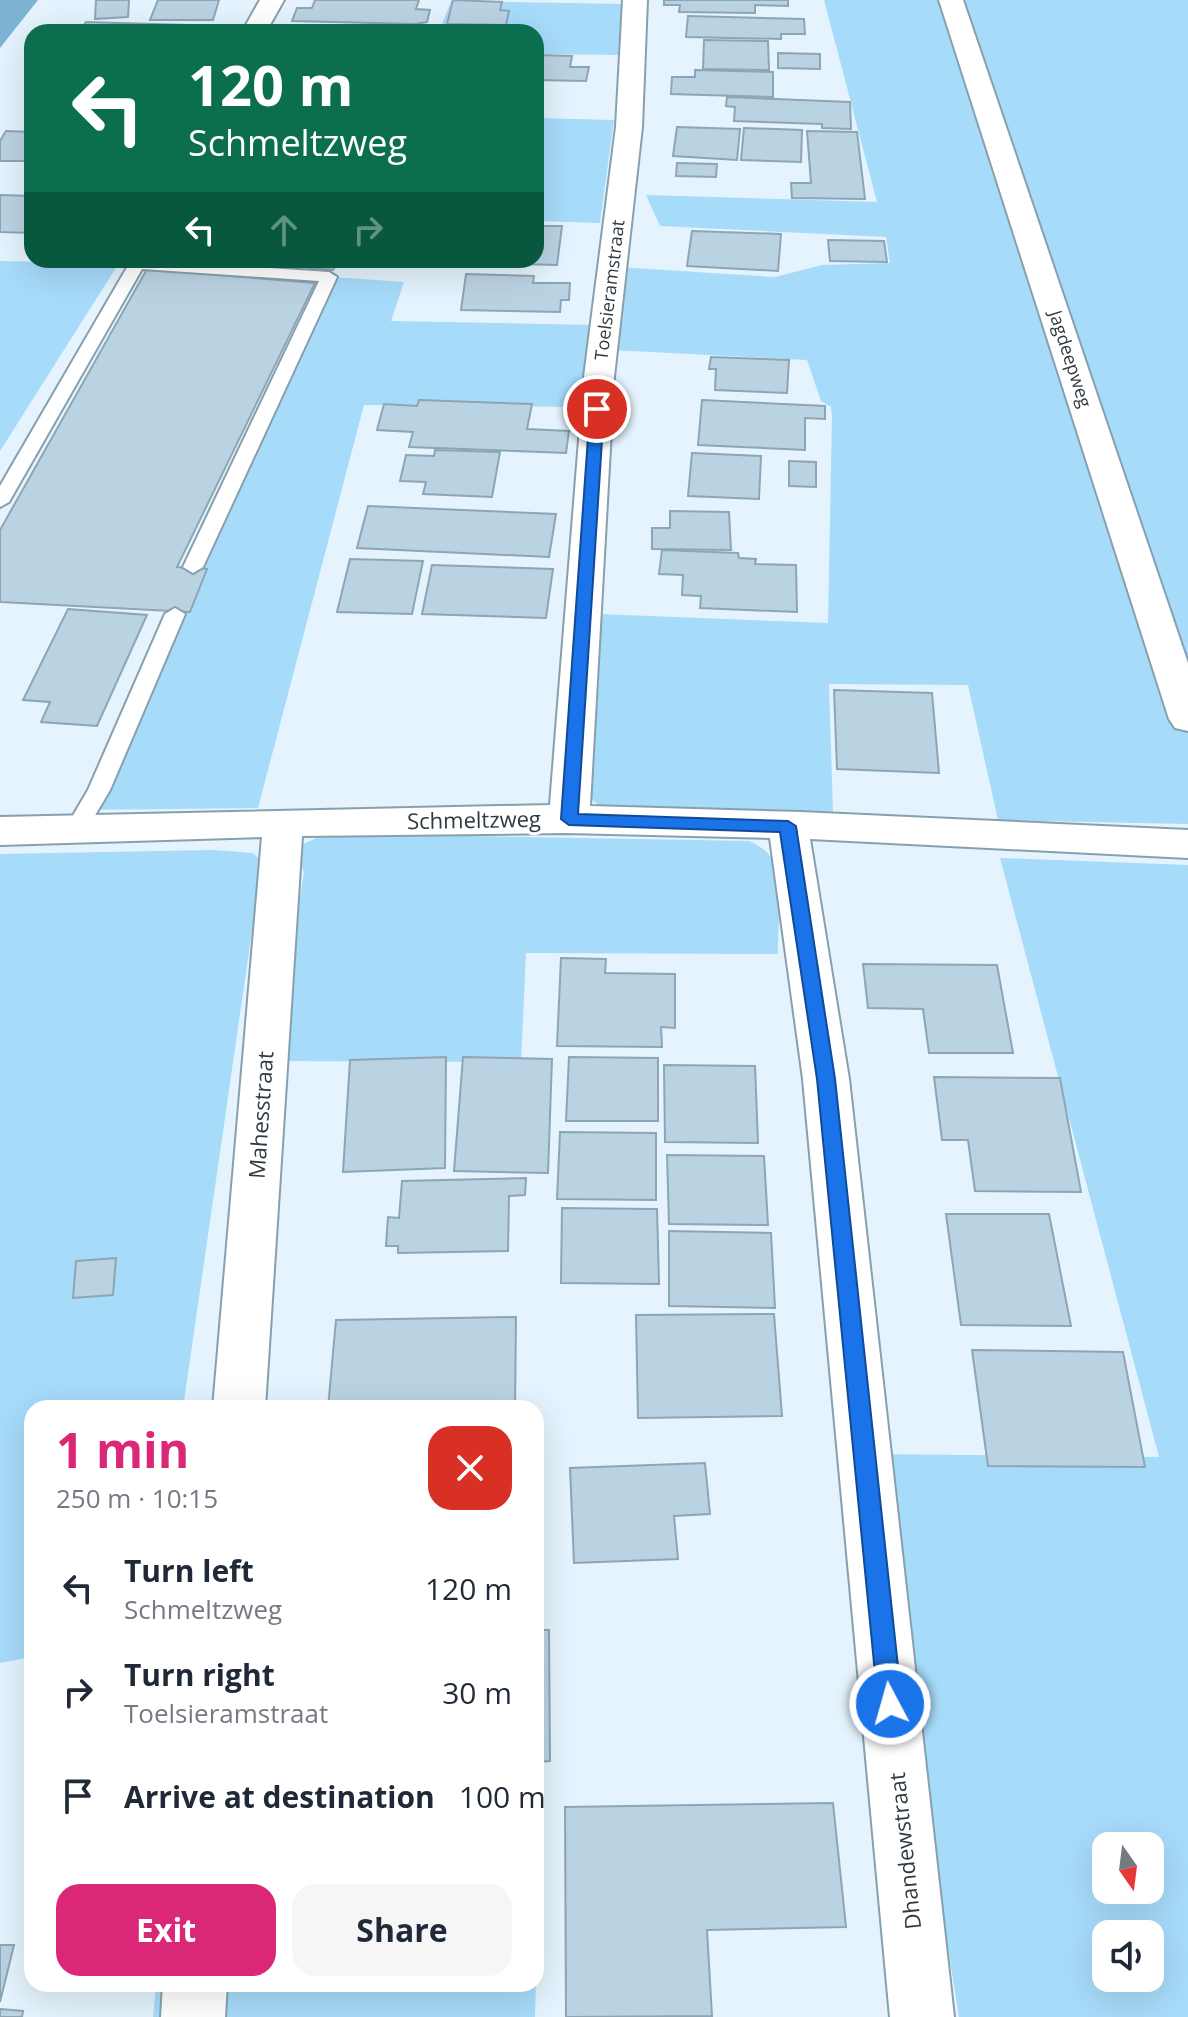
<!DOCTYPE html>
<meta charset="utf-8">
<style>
:root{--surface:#fff;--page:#f6f6f7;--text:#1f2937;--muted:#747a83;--accent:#db2777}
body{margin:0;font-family:"Open Sans",sans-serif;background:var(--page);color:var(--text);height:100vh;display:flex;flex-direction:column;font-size:30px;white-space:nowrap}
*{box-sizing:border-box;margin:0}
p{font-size:26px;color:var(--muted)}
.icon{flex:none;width:44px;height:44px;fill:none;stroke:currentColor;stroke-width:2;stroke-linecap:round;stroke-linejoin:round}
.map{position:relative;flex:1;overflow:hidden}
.panel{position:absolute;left:24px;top:1400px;width:520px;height:592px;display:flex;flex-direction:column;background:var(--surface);border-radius:24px;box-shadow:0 8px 32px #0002}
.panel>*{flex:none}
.top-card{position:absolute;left:24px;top:24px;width:520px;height:244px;border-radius:24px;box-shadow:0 8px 32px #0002;background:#0b6e4f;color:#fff;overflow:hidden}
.needle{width:52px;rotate:166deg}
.buttons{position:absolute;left:1092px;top:1832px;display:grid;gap:16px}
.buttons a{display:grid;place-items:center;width:72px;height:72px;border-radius:16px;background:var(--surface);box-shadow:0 8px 32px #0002;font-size:40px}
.pin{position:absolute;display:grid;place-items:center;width:68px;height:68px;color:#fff;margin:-34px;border:4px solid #fff;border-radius:50%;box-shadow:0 2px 8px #0007}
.me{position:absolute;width:88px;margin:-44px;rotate:354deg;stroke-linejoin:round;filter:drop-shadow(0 0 6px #0008)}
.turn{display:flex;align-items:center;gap:28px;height:168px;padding:0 32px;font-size:36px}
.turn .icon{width:104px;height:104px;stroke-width:2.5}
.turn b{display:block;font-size:56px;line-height:68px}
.lanes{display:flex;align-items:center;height:76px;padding:0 32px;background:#0003;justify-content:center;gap:40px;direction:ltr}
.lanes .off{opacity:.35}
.round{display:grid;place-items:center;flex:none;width:84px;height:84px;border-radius:24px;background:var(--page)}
.headline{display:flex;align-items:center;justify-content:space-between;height:136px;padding:0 32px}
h1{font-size:48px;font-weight:700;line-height:60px;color:var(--accent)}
.action{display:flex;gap:16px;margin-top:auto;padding:16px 32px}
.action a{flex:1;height:92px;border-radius:24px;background:var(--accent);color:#fff;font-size:32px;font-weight:700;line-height:92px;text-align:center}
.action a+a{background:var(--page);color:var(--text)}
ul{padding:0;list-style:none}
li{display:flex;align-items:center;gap:24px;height:104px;padding:0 32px}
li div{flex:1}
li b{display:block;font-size:30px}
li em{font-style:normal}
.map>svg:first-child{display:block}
.green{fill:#a7dbfa;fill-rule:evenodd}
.water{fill:#7eb4d3}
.building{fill:#bad3e3;stroke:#8da5b4;stroke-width:2}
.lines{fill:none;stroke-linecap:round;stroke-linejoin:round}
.service-casing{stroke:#88a0ae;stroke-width:4}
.minor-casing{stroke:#88a0ae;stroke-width:4}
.service{fill:#fff;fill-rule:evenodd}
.minor{fill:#fff;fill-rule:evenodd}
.route{fill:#1a73e8;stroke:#114b97;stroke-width:2}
.labels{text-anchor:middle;stroke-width:6;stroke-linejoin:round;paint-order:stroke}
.far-street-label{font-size:18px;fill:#303a41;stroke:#fff}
.street-label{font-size:22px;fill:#303a41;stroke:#fff}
</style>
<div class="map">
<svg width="1188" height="2017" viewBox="0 0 1188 2017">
<rect width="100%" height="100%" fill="#e4f3fd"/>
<g class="green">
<path d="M 824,0 L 1188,0 L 1188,824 L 998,820 L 968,685 L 829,684 L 833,813 L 598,805 L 587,795 L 599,614 L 828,623 L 832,417 L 831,407 L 821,401 L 807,360 L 611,350 L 617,267 L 775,277 L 822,265 L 890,263 L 886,237 L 660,226 L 646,195 L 877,202 Z"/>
<path d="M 451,1 L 626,4 L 623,55 L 536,54 L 536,32 L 439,32 Z"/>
<path d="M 536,118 L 614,120 L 600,223 L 536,221 Z"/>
<path d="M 0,261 L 119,263 L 0,451 Z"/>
<path d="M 333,277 L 404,282 L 391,321 L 594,325 L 584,407 L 364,405 L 258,808 L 79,810 Z"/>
<path d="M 353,834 L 749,841 C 759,846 769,851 773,862 C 784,887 777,926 778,954 L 526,953 L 521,1062 L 272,1061 L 304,873 L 298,855 L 303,844 L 319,837 Z"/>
<path d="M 213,850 L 253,853 L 262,862 L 183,1408 L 32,1408 L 32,1657 L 0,1663 L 0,854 Z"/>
<path d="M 1000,858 L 1188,865 L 1188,2017 L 959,2017 L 870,1454 L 1159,1457 ZM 1106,1846 L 1150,1846 L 1150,1890 L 1106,1890 ZM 1106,1934 L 1150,1934 L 1150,1978 L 1106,1978 Z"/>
<path d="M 156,1984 L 536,1984 L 535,2017 L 153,2017 Z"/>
</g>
<path class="water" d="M 0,0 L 38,0 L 0,48 Z"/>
<g class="building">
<path d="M 96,0 L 129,0 L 128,17 L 95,19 Z"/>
<path d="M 158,0 L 219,0 L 213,20 L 150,20 Z"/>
<path d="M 315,0 L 419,0 L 416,9 L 430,10 L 427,22 L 415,24 L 292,21 L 297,8 L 312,8 Z"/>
<path d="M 453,0 L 502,2 L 500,10 L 509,11 L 506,25 L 447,24 Z"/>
<path d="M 664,0 L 788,0 L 788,6 L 755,5 L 755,13 L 679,12 L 680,5 L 664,5 Z"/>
<path d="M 688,16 L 804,19 L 805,34 L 781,34 L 781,39 L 686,37 Z"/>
<path d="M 86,22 L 187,25 L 183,32 L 79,32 Z"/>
<path d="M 303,25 L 348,25 L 346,32 L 301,32 Z"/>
<path d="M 704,40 L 768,41 L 769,70 L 703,69 Z"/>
<path d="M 778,53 L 820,54 L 820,69 L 778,68 Z"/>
<path d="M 536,55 L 572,56 L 570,67 L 589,67 L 586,81 L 536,80 Z"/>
<path d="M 695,70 L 773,72 L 773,97 L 671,94 L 672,77 L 695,77 Z"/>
<path d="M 727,97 L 850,102 L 851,129 L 822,128 L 822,124 L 734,121 L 735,107 L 726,106 Z"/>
<path d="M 677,127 L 740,129 L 737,160 L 673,156 Z"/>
<path d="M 744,128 L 802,130 L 801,162 L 741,160 Z"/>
<path d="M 6,131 L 32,132 L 32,161 L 0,161 L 0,141 Z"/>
<path d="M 807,131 L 857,132 L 865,199 L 792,198 L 791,183 L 811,183 Z"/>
<path d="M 677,163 L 717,164 L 716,177 L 676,176 Z"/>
<path d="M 0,195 L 32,196 L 32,233 L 0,232 Z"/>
<path d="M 536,226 L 562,226 L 557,265 L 392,261 L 536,260 Z"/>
<path d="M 692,231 L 781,234 L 778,271 L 687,266 Z"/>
<path d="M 828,240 L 884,241 L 887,262 L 830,261 Z"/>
<path d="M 139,260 L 230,260 L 229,263 Z"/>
<path d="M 289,260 L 339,260 L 333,270 L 286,266 Z"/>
<path d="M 147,269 L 315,283 L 177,567 L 207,569 L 190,612 L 0,602 L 0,530 Z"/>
<path d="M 466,274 L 534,276 L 533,283 L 570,283 L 569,300 L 561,300 L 560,312 L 461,310 Z"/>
<path d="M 711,357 L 789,360 L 787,393 L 715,390 L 716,369 L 709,369 Z"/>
<path d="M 419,400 L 532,404 L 527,429 L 569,431 L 566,453 L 409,447 L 413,432 L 377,430 L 384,404 L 417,406 Z"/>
<path d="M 702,400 L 825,406 L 825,419 L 805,418 L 805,450 L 698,445 Z"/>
<path d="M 435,450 L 500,452 L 492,497 L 423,494 L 426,482 L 400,481 L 406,455 L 434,456 Z"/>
<path d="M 692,453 L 761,456 L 759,499 L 688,496 Z"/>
<path d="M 789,461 L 816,462 L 816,487 L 789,486 Z"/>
<path d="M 368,506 L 556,514 L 549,557 L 357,548 Z"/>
<path d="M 670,511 L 729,512 L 731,550 L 652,549 L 652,528 L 670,528 Z"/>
<path d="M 662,550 L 738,553 L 739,558 L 756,559 L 755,564 L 796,565 L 797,612 L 700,608 L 701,596 L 682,595 L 683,575 L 659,574 Z"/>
<path d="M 350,559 L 423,561 L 412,614 L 337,612 Z"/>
<path d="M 432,565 L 553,569 L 546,618 L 422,614 Z"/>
<path d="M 68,609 L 147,615 L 97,726 L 41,722 L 50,702 L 23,700 Z"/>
<path d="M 834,690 L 932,693 L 939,773 L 837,769 Z"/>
<path d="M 561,958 L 606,959 L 605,973 L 675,974 L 675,1028 L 661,1027 L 662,1047 L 557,1046 Z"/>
<path d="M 863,964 L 997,965 L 1013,1053 L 929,1053 L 923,1009 L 868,1008 Z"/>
<path d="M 446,1057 L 445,1168 L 343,1172 L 350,1060 Z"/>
<path d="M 463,1057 L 552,1059 L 548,1173 L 454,1171 Z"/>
<path d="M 569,1057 L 658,1058 L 658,1121 L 566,1121 Z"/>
<path d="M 664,1065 L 755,1066 L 758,1143 L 665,1142 Z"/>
<path d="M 934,1077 L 1060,1078 L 1081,1192 L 975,1191 L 968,1140 L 942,1140 Z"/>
<path d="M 560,1132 L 656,1133 L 656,1200 L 557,1199 Z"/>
<path d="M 667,1155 L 764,1156 L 768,1225 L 669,1224 Z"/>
<path d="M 526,1178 L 525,1195 L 509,1196 L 508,1251 L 398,1253 L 398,1246 L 386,1246 L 388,1217 L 399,1218 L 402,1181 Z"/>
<path d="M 562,1208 L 657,1209 L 659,1284 L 561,1283 Z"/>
<path d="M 946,1214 L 1049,1214 L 1071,1326 L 961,1325 Z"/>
<path d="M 669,1231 L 771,1233 L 775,1308 L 669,1306 Z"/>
<path d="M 116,1258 L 113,1295 L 73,1298 L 76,1261 Z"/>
<path d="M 774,1314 L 782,1416 L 638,1418 L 636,1315 Z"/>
<path d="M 516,1317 L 515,1408 L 328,1408 L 336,1320 Z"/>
<path d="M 972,1350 L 1123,1352 L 1145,1467 L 988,1466 Z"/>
<path d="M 705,1463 L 710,1514 L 674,1516 L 678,1559 L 574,1563 L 570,1468 Z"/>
<path d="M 536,1630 L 549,1630 L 550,1761 L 536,1762 Z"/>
<path d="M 833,1803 L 846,1927 L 707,1930 L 712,2016 L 566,2017 L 565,1807 Z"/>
<path d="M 0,1945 L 14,1945 L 0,2002 Z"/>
<path d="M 0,2009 L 23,2011 L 22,2017 L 0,2017 Z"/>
</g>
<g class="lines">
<g class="service-casing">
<g id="service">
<path d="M 147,260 L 329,272 L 337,277 L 203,567 L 193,573 L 183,567 L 319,281 L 142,269 L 9,502 L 0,507 L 0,486 L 129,264 L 134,260 Z"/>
<path d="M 175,608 L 185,614 L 110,790 L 84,834 L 68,834 L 65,829 L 88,790 L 165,614 Z"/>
</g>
</g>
<g class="minor-casing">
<g id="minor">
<path d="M 260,0 L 284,0 L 266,32 L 242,32 Z"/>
<path d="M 623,0 L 647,0 L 642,127 L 614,377 L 590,806 L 800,812 L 1188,830 L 1188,858 L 810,839 L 849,1079 L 954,2017 L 890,2017 L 803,1079 L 770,838 L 567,833 L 302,836 L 265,1408 L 213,1408 L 262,837 L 0,845 L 0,817 L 550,805 L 584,377 L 616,127 Z"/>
<path d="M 939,0 L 963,0 L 1188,663 L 1188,731 L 1175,728 L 1169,719 Z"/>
<path d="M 163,1984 L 227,1984 L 225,2017 L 161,2017 Z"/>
</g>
</g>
<use href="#service" class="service"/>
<use href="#minor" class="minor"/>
</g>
<path class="route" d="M 597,405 L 604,409 L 578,814 L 788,821 L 796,826 L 835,1079 L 902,1704 L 899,1713 L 890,1716 L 882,1713 L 878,1704 L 817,1079 L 780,832 L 569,825 L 561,819 L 590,409 Z"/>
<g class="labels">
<g class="far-street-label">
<text transform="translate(610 290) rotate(-83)" y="6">Toelsieramstraat</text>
<text transform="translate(1070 359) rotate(72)" y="6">Jagdeepweg</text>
</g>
<g class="street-label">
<text transform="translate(474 820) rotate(-1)" y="8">Schmeltzweg</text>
<text transform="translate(261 1115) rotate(-86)" y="8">Mahesstraat</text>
<text transform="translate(905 1851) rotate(-96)" y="8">Dhandewstraat</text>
</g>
</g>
</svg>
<div class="buttons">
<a><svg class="needle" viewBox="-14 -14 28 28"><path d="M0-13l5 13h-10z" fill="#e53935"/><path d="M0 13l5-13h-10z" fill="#747a83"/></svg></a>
<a><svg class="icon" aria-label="sound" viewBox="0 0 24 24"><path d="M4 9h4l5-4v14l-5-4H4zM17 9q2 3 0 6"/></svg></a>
</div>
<div class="pin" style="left:597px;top:409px;background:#d93025"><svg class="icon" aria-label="arrive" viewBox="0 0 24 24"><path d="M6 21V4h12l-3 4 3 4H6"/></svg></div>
<svg class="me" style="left:890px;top:1704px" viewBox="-20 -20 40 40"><circle r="17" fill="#1a73e8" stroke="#fff" stroke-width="3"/><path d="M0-11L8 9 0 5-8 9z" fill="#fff"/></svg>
<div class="top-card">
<div class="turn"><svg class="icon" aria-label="left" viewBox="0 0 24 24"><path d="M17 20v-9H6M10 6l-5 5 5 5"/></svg><div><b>120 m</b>Schmeltzweg</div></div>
<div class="lanes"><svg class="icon" aria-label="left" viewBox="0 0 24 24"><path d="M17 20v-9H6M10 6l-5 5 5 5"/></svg><svg class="icon off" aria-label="ahead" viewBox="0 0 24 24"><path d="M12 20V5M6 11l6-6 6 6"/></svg><svg class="icon off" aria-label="right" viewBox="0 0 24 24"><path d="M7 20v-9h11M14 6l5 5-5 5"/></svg></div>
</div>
<section class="panel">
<div class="headline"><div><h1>1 min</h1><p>250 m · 10:15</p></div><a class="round" style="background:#d93025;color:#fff"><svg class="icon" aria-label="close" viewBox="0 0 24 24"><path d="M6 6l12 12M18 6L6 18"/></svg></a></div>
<ul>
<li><svg class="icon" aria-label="left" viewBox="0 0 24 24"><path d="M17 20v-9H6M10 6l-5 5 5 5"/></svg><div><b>Turn left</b><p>Schmeltzweg</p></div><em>120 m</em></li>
<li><svg class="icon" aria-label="right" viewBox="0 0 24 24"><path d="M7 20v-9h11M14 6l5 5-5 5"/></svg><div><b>Turn right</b><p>Toelsieramstraat</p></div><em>30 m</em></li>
<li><svg class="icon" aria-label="arrive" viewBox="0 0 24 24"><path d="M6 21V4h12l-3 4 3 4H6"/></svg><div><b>Arrive at destination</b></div><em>100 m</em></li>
</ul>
<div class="action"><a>Exit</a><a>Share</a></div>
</section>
</div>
